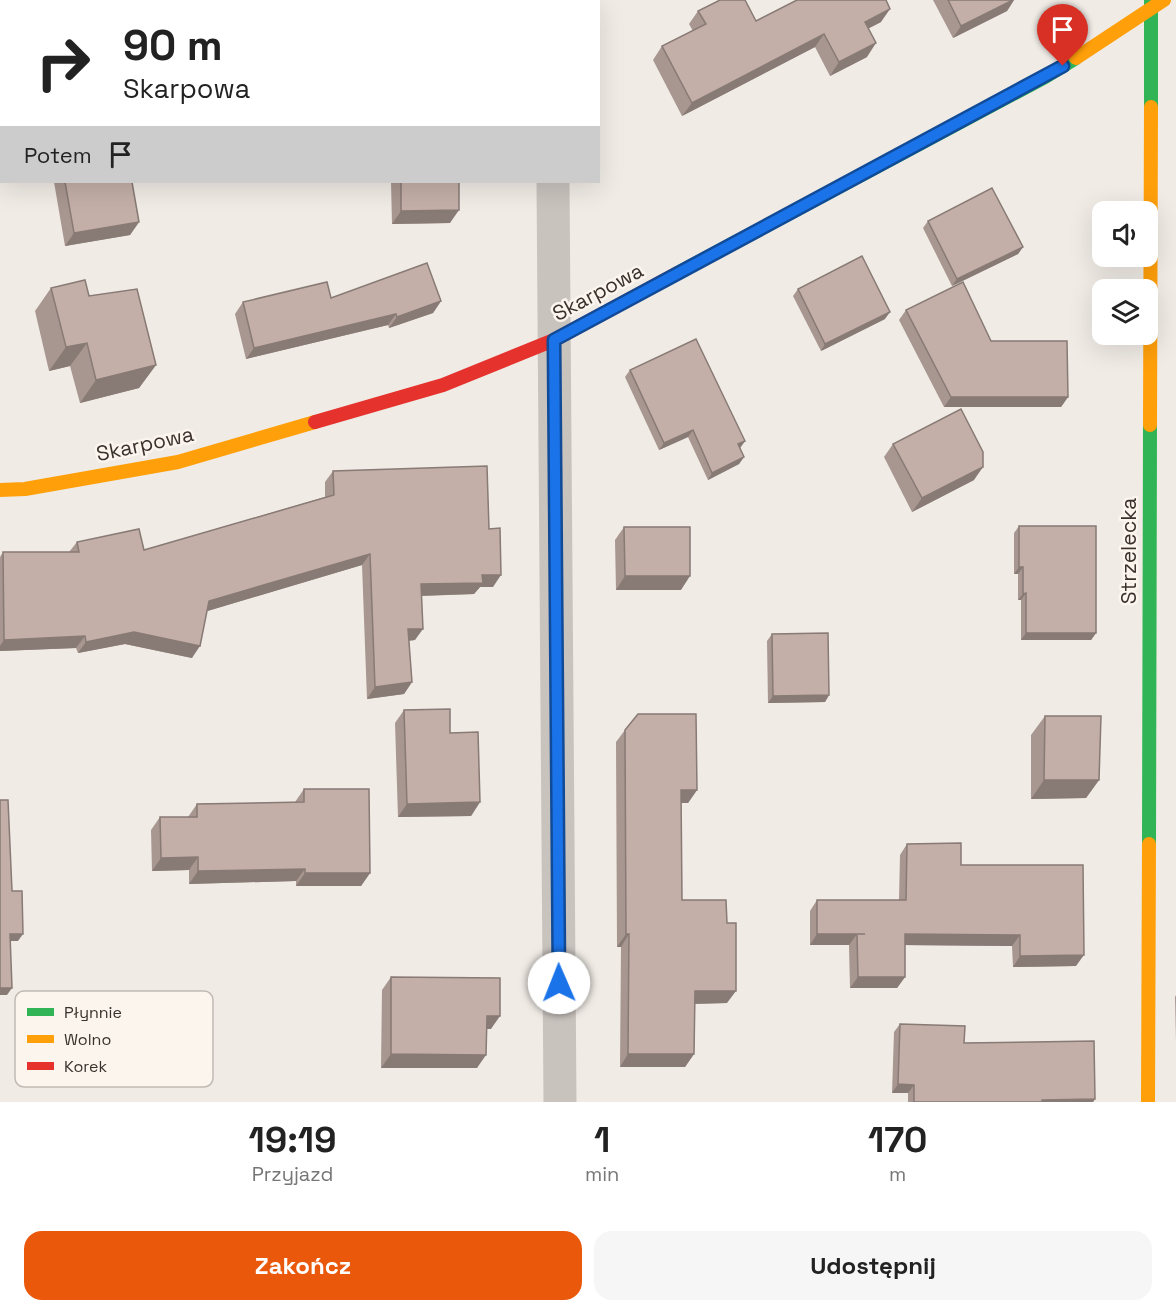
<!DOCTYPE html>
<html lang="pl">
<meta charset="utf-8">
<style>
:root{--surface:#fff;--page:#f6f6f6;--text:#222;--muted:#767676;--accent:#ea580c}
body{margin:0;font-family:"Space Grotesk",sans-serif;background:var(--page);color:var(--text);height:100vh;display:flex;flex-direction:column;font-size:22px;white-space:nowrap}
*{box-sizing:border-box;margin:0}
p{font-size:20px;color:var(--muted)}
.icon{flex:none;width:33px;height:33px;fill:none;stroke:currentColor;stroke-width:2;stroke-linecap:round;stroke-linejoin:round}
.map{position:relative;height:1102px;overflow:hidden}
.sheet{display:flex;flex-direction:column;background:var(--surface);flex:1}
.sheet>*{flex:none}
.banner{position:absolute;left:0px;top:0px;width:600px;height:183px;box-shadow:0 6px 24px #0002;background:#fff;color:var(--text);overflow:hidden}
.fabs{position:absolute;left:1092px;top:201px;display:grid;gap:12px}
.fabs a{display:grid;place-items:center;width:66px;height:66px;border-radius:12px;background:var(--surface);box-shadow:0 6px 24px #0002;font-size:30px}
.pin{position:absolute;display:grid;place-items:center;width:51px;height:51px;color:#fff;margin:-62px -26px;border-radius:50% 50% 50% 0;rotate:-45deg;box-shadow:0 0 6px #0007}
.pin .icon{rotate:45deg}
.me{position:absolute;width:66px;margin:-33px;rotate:359deg;stroke-linejoin:round;filter:drop-shadow(0 0 4px #0008)}
.turn{display:flex;align-items:center;gap:21px;height:126px;padding:0 24px;font-size:27px}
.turn .icon{width:78px;height:78px;stroke-width:2.5}
.turn b{display:block;font-size:42px;line-height:51px}
.then{display:flex;align-items:center;height:57px;padding:0 24px;background:#0003;gap:12px;font-size:22px}
.eta{display:flex;justify-content:space-evenly;align-items:center;height:102px;text-align:center}
.eta b{font-size:36px;font-weight:700;line-height:42px}
.button{display:flex;gap:12px;margin-top:auto;padding:12px 24px}
.button a{flex:1;height:69px;border-radius:18px;background:var(--accent);color:#fff;font-size:24px;font-weight:700;line-height:69px;text-align:center}
.button a+a{background:var(--page);color:var(--text)}
.map>svg:first-child{display:block}
.lines{fill:none;stroke-linecap:round;stroke-linejoin:round}
.lane{stroke:#c9c3be;stroke-width:20}
.street{stroke:#c9c3be;stroke-width:33}
.fast{stroke:#30b455;stroke-width:14}
.slow{stroke:#ff9f0a;stroke-width:14}
.jam{stroke:#e5322d;stroke-width:14}
.wall{fill:#a89690}
.shaded-wall{fill:#887a75}
.building{fill:#c3afa7;stroke:#887a75;stroke-width:1.5}
.route-casing{stroke:#114b97;stroke-width:15}
.route{stroke:#1a73e8;stroke-width:10}
.labels{text-anchor:middle;stroke-width:5;stroke-linejoin:round;paint-order:stroke}
.street-label{font-size:21px;fill:#3b302b;stroke:#fbf5ee}
.key{fill:#fbf5ee;stroke:#c1bab4;stroke-width:1.5}
.key-label{font-size:16px;fill:#3b302b}
</style>
<div class="map">
<svg width="1176" height="1102" viewBox="0 0 1176 1102">
<rect width="100%" height="100%" fill="#f0ebe5"/>
<g class="lines">
<path class="lane" d="M 214,2 L 217,0"/>
<g class="street">
<path d="M 551,0 L 551,2"/>
<path d="M 553,182 L 560,1102"/>
</g>
<g class="fast">
<path d="M 1151,107 L 1151,0"/>
<path d="M 678,273 L 1045,77 L 1076,58"/>
<path d="M 1149,844 L 1150,425"/>
</g>
<g class="slow">
<path d="M 1076,58 L 1164,0"/>
<path d="M 1150,425 L 1151,107"/>
<path d="M 0,490 L 25,489 L 178,462 L 315,422"/>
<path d="M 1148,1102 L 1149,844"/>
</g>
<path class="jam" d="M 315,422 L 443,385 L 554,340 L 678,273"/>
</g>
<g class="wall">
<path d="M 373,0 L 455,0 L 454,2 L 373,2 Z"/>
<path d="M 933,0 L 1014,0 L 1007,11 L 953,38 Z"/>
<path d="M 698,11 L 756,21 L 881,22 L 869,28 L 867,57 L 830,76 L 815,47 L 682,116 L 653,60 L 662,46 L 693,31 L 689,24 Z"/>
<path d="M 54,182 L 136,182 L 132,182 L 139,222 L 130,235 L 65,246 Z"/>
<path d="M 391,182 L 459,182 L 450,223 L 392,224 Z"/>
<path d="M 928,221 L 1023,247 L 1018,254 L 952,286 L 923,228 Z"/>
<path d="M 51,288 L 89,296 L 156,365 L 139,388 L 80,403 L 70,366 L 49,371 L 35,311 Z"/>
<path d="M 798,289 L 885,319 L 821,351 L 793,296 Z"/>
<path d="M 331,298 L 441,301 L 433,313 L 389,328 L 388,325 L 246,359 L 235,314 L 243,302 Z"/>
<path d="M 906,310 L 991,341 L 1068,397 L 1061,407 L 944,407 L 899,320 Z"/>
<path d="M 630,370 L 745,441 L 740,448 L 744,457 L 739,464 L 708,480 L 688,437 L 659,450 L 625,377 Z"/>
<path d="M 893,444 L 974,480 L 912,512 L 884,457 Z"/>
<path d="M 333,471 L 489,529 L 493,587 L 480,587 L 474,594 L 422,596 L 415,640 L 409,641 L 412,682 L 404,694 L 367,699 L 362,565 L 207,611 L 192,658 L 125,644 L 78,653 L 76,648 L 0,651 L 0,557 L 3,552 L 69,552 L 77,542 L 144,550 L 325,497 L 325,482 Z"/>
<path d="M 1019,526 L 1096,633 L 1091,640 L 1021,640 L 1021,600 L 1018,600 L 1018,574 L 1014,574 L 1014,533 Z"/>
<path d="M 624,527 L 681,590 L 616,590 L 615,540 Z"/>
<path d="M 772,634 L 829,695 L 825,702 L 768,703 L 767,641 Z"/>
<path d="M 404,710 L 450,733 L 480,802 L 471,816 L 398,817 L 395,723 Z"/>
<path d="M 1045,716 L 1099,780 L 1086,798 L 1031,799 L 1031,735 Z"/>
<path d="M 625,730 L 697,790 L 688,803 L 681,803 L 682,900 L 727,1003 L 695,1004 L 694,1054 L 685,1067 L 620,1067 L 621,947 L 617,947 L 616,742 Z"/>
<path d="M 304,789 L 370,873 L 361,886 L 296,886 L 296,881 L 189,884 L 189,870 L 152,871 L 151,830 L 160,817 L 188,817 L 197,804 L 295,802 Z"/>
<path d="M 907,844 L 961,865 L 1076,966 L 1013,967 L 1012,946 L 905,945 L 905,977 L 897,988 L 850,988 L 849,945 L 810,945 L 810,911 L 817,900 L 899,900 L 900,855 Z"/>
<path d="M 391,977 L 491,1029 L 486,1029 L 477,1068 L 381,1068 L 382,990 Z"/>
<path d="M 1176,995 L 1176,1041 L 1175,997 Z"/>
<path d="M 900,1024 L 964,1043 L 1095,1099 L 1093,1102 L 908,1102 L 908,1093 L 892,1093 L 894,1032 Z"/>
</g>
<g class="shaded-wall">
<path d="M 437,0 L 455,0 L 454,2 L 436,2 Z"/>
<path d="M 1013,0 L 1014,0 L 1007,11 L 953,38 L 961,26 Z"/>
<path d="M 890,9 L 881,22 L 856,35 L 865,22 Z"/>
<path d="M 824,34 L 815,47 L 682,116 L 692,103 Z"/>
<path d="M 876,43 L 867,57 L 830,76 L 839,62 Z"/>
<path d="M 459,210 L 450,223 L 392,224 L 401,211 Z"/>
<path d="M 139,222 L 130,235 L 65,246 L 74,233 Z"/>
<path d="M 1023,247 L 1018,254 L 952,286 L 957,279 Z"/>
<path d="M 441,301 L 433,313 L 389,328 L 397,317 Z"/>
<path d="M 890,312 L 885,319 L 821,351 L 825,344 Z"/>
<path d="M 396,314 L 388,325 L 246,359 L 254,348 Z"/>
<path d="M 87,343 L 70,366 L 49,371 L 66,347 Z"/>
<path d="M 156,365 L 139,388 L 80,403 L 96,380 Z"/>
<path d="M 951,397 L 1068,397 L 1061,407 L 944,407 Z"/>
<path d="M 693,430 L 688,437 L 659,450 L 664,443 Z"/>
<path d="M 745,441 L 740,448 L 733,451 L 738,444 Z"/>
<path d="M 744,457 L 739,464 L 708,480 L 712,473 Z"/>
<path d="M 983,467 L 974,480 L 912,512 L 922,498 Z"/>
<path d="M 370,554 L 362,565 L 201,613 L 209,601 Z"/>
<path d="M 1019,567 L 1023,567 L 1018,574 L 1014,574 Z"/>
<path d="M 482,575 L 501,575 L 493,587 L 480,587 L 474,594 L 413,596 L 421,584 Z"/>
<path d="M 625,576 L 690,576 L 681,590 L 616,590 Z"/>
<path d="M 1026,593 L 1021,600 L 1018,600 L 1023,594 Z"/>
<path d="M 408,629 L 423,629 L 415,640 L 400,641 Z"/>
<path d="M 134,632 L 200,646 L 192,658 L 125,644 L 78,653 L 86,642 Z"/>
<path d="M 1026,633 L 1096,633 L 1091,640 L 1021,640 Z"/>
<path d="M 85,636 L 76,648 L 0,651 L 0,646 L 4,640 Z"/>
<path d="M 412,682 L 404,694 L 367,699 L 375,687 Z"/>
<path d="M 829,695 L 825,702 L 768,703 L 773,696 Z"/>
<path d="M 1044,780 L 1099,780 L 1086,798 L 1031,799 Z"/>
<path d="M 681,790 L 697,790 L 688,803 L 672,803 Z"/>
<path d="M 480,802 L 471,816 L 398,817 L 407,804 Z"/>
<path d="M 198,857 L 189,870 L 152,871 L 161,858 Z"/>
<path d="M 305,869 L 296,881 L 189,884 L 198,871 Z"/>
<path d="M 305,873 L 370,873 L 361,886 L 296,886 Z"/>
<path d="M 10,934 L 23,934 L 18,941 L 5,941 Z"/>
<path d="M 626,934 L 629,934 L 621,947 L 617,947 Z"/>
<path d="M 817,934 L 857,934 L 849,945 L 810,945 Z"/>
<path d="M 905,934 L 1020,935 L 1012,946 L 898,945 Z"/>
<path d="M 1084,955 L 1076,966 L 1013,967 L 1020,956 Z"/>
<path d="M 858,977 L 905,977 L 897,988 L 850,988 Z"/>
<path d="M 0,988 L 12,988 L 7,995 L 0,995 Z"/>
<path d="M 695,991 L 736,991 L 727,1003 L 686,1004 Z"/>
<path d="M 487,1016 L 500,1016 L 491,1029 L 477,1029 Z"/>
<path d="M 391,1054 L 486,1055 L 477,1068 L 381,1068 Z"/>
<path d="M 628,1054 L 694,1054 L 685,1067 L 620,1067 Z"/>
<path d="M 898,1084 L 914,1085 L 908,1093 L 892,1093 Z"/>
<path d="M 1095,1099 L 1093,1102 L 1041,1102 L 1042,1100 Z"/>
</g>
<g class="building">
<rect x="384" y="0" width="58" height="2"/>
<path d="M 720,0 L 745,0 L 756,21 L 797,0 L 886,0 L 890,9 L 865,22 L 876,43 L 839,62 L 824,34 L 692,103 L 662,46 L 706,24 L 698,11 Z"/>
<path d="M 948,0 L 1013,0 L 961,26 Z"/>
<path d="M 65,182 L 132,182 L 139,222 L 74,233 Z"/>
<path d="M 401,182 L 459,182 L 459,210 L 401,211 Z"/>
<path d="M 992,188 L 1023,247 L 957,279 L 928,221 Z"/>
<path d="M 862,256 L 890,312 L 825,344 L 798,289 Z"/>
<path d="M 427,263 L 441,301 L 397,317 L 396,314 L 254,348 L 243,302 L 327,282 L 331,298 Z"/>
<path d="M 85,280 L 89,296 L 137,289 L 156,365 L 96,380 L 87,343 L 66,347 L 51,288 Z"/>
<path d="M 963,282 L 991,341 L 1067,341 L 1068,397 L 951,397 L 906,310 Z"/>
<path d="M 696,339 L 745,441 L 738,444 L 744,457 L 712,473 L 693,430 L 664,443 L 630,370 Z"/>
<path d="M 961,409 L 983,452 L 983,467 L 922,498 L 893,444 Z"/>
<path d="M 487,466 L 489,529 L 500,528 L 501,575 L 482,575 L 483,583 L 421,584 L 423,629 L 408,629 L 412,682 L 375,687 L 370,554 L 209,601 L 200,646 L 134,632 L 86,642 L 85,636 L 4,640 L 3,552 L 79,552 L 77,542 L 139,529 L 144,550 L 334,495 L 333,471 Z"/>
<path d="M 1019,526 L 1096,526 L 1096,633 L 1026,633 L 1026,593 L 1023,594 L 1023,567 L 1019,567 Z"/>
<path d="M 624,527 L 690,527 L 690,576 L 625,576 Z"/>
<path d="M 828,633 L 829,695 L 773,696 L 772,634 Z"/>
<path d="M 450,709 L 450,733 L 478,732 L 480,802 L 407,804 L 404,710 Z"/>
<path d="M 638,714 L 696,714 L 697,790 L 681,790 L 682,900 L 726,900 L 727,923 L 736,923 L 736,991 L 695,991 L 694,1054 L 628,1054 L 629,934 L 626,934 L 625,730 Z"/>
<path d="M 1045,716 L 1101,716 L 1099,780 L 1044,780 Z"/>
<path d="M 304,789 L 369,789 L 370,873 L 305,873 L 305,869 L 198,871 L 198,857 L 161,858 L 160,817 L 197,817 L 197,804 L 304,802 Z"/>
<path d="M 0,800 L 8,800 L 12,891 L 22,891 L 23,934 L 10,934 L 12,988 L 0,988 Z"/>
<path d="M 961,843 L 961,865 L 1083,865 L 1084,955 L 1020,956 L 1020,935 L 905,934 L 905,977 L 858,977 L 857,934 L 865,934 L 817,934 L 817,900 L 906,900 L 907,844 Z"/>
<path d="M 391,977 L 500,978 L 500,1016 L 487,1016 L 486,1055 L 391,1054 Z"/>
<path d="M 900,1024 L 965,1026 L 964,1043 L 1094,1041 L 1095,1099 L 1042,1100 L 1042,1102 L 914,1102 L 914,1085 L 898,1084 Z"/>
</g>
<g class="lines">
<g class="route-casing">
<path id="route" d="M 559,983 L 554,340 L 1063,66"/>
</g>
<use href="#route" class="route"/>
</g>
<g class="labels">
<g class="street-label">
<text transform="translate(598 292) rotate(-28)" y="7">Skarpowa</text>
<text transform="translate(145 444) rotate(-12)" y="7">Skarpowa</text>
<text transform="translate(1129 551) rotate(-90)" y="7">Strzelecka</text>
</g>
</g>
<rect x="15" y="991" width="198" height="96" rx="9" class="key"/>
<rect x="27" y="1008" width="27" height="8" fill="#30b455"/>
<rect x="27" y="1035" width="27" height="8" fill="#ff9f0a"/>
<rect x="27" y="1062" width="27" height="8" fill="#e5322d"/>
<g class="key-label">
<text x="64" y="1018">Płynnie</text>
<text x="64" y="1045">Wolno</text>
<text x="64" y="1072">Korek</text>
</g>
</svg>
<div class="fabs">
<a><svg class="icon" aria-label="sound" viewBox="0 0 24 24"><path d="M4 9h4l5-4v14l-5-4H4zM17 9q2 3 0 6"/></svg></a>
<a><svg class="icon" aria-label="layers" viewBox="0 0 24 24"><path d="M12 4l9 5-9 5-9-5zM3 14l9 5 9-5"/></svg></a>
</div>
<div class="pin" style="left:1063px;top:66px;background:#d93025"><svg class="icon" aria-label="arrive" viewBox="0 0 24 24"><path d="M6 21V4h12l-3 4 3 4H6"/></svg></div>
<svg class="me" style="left:559px;top:983px" viewBox="-20 -20 40 40"><circle r="19" fill="#fff"/><path d="M0-13L10 11 0 6-10 11z" fill="#1a73e8"/></svg>
<div class="banner">
<div class="turn"><svg class="icon" aria-label="right" viewBox="0 0 24 24"><path d="M7 20v-9h11M14 6l5 5-5 5"/></svg><div><b>90 m</b>Skarpowa</div></div>
<div class="then">Potem<svg class="icon" aria-label="arrive" viewBox="0 0 24 24"><path d="M6 21V4h12l-3 4 3 4H6"/></svg></div>
</div>
</div>
<section class="sheet">
<div class="eta">
<div><b>19:19</b><p>Przyjazd</p></div>
<div><b>1</b><p>min</p></div>
<div><b>170</b><p>m</p></div>
</div>
<div class="button"><a>Zakończ</a><a>Udostępnij</a></div>
</section>
